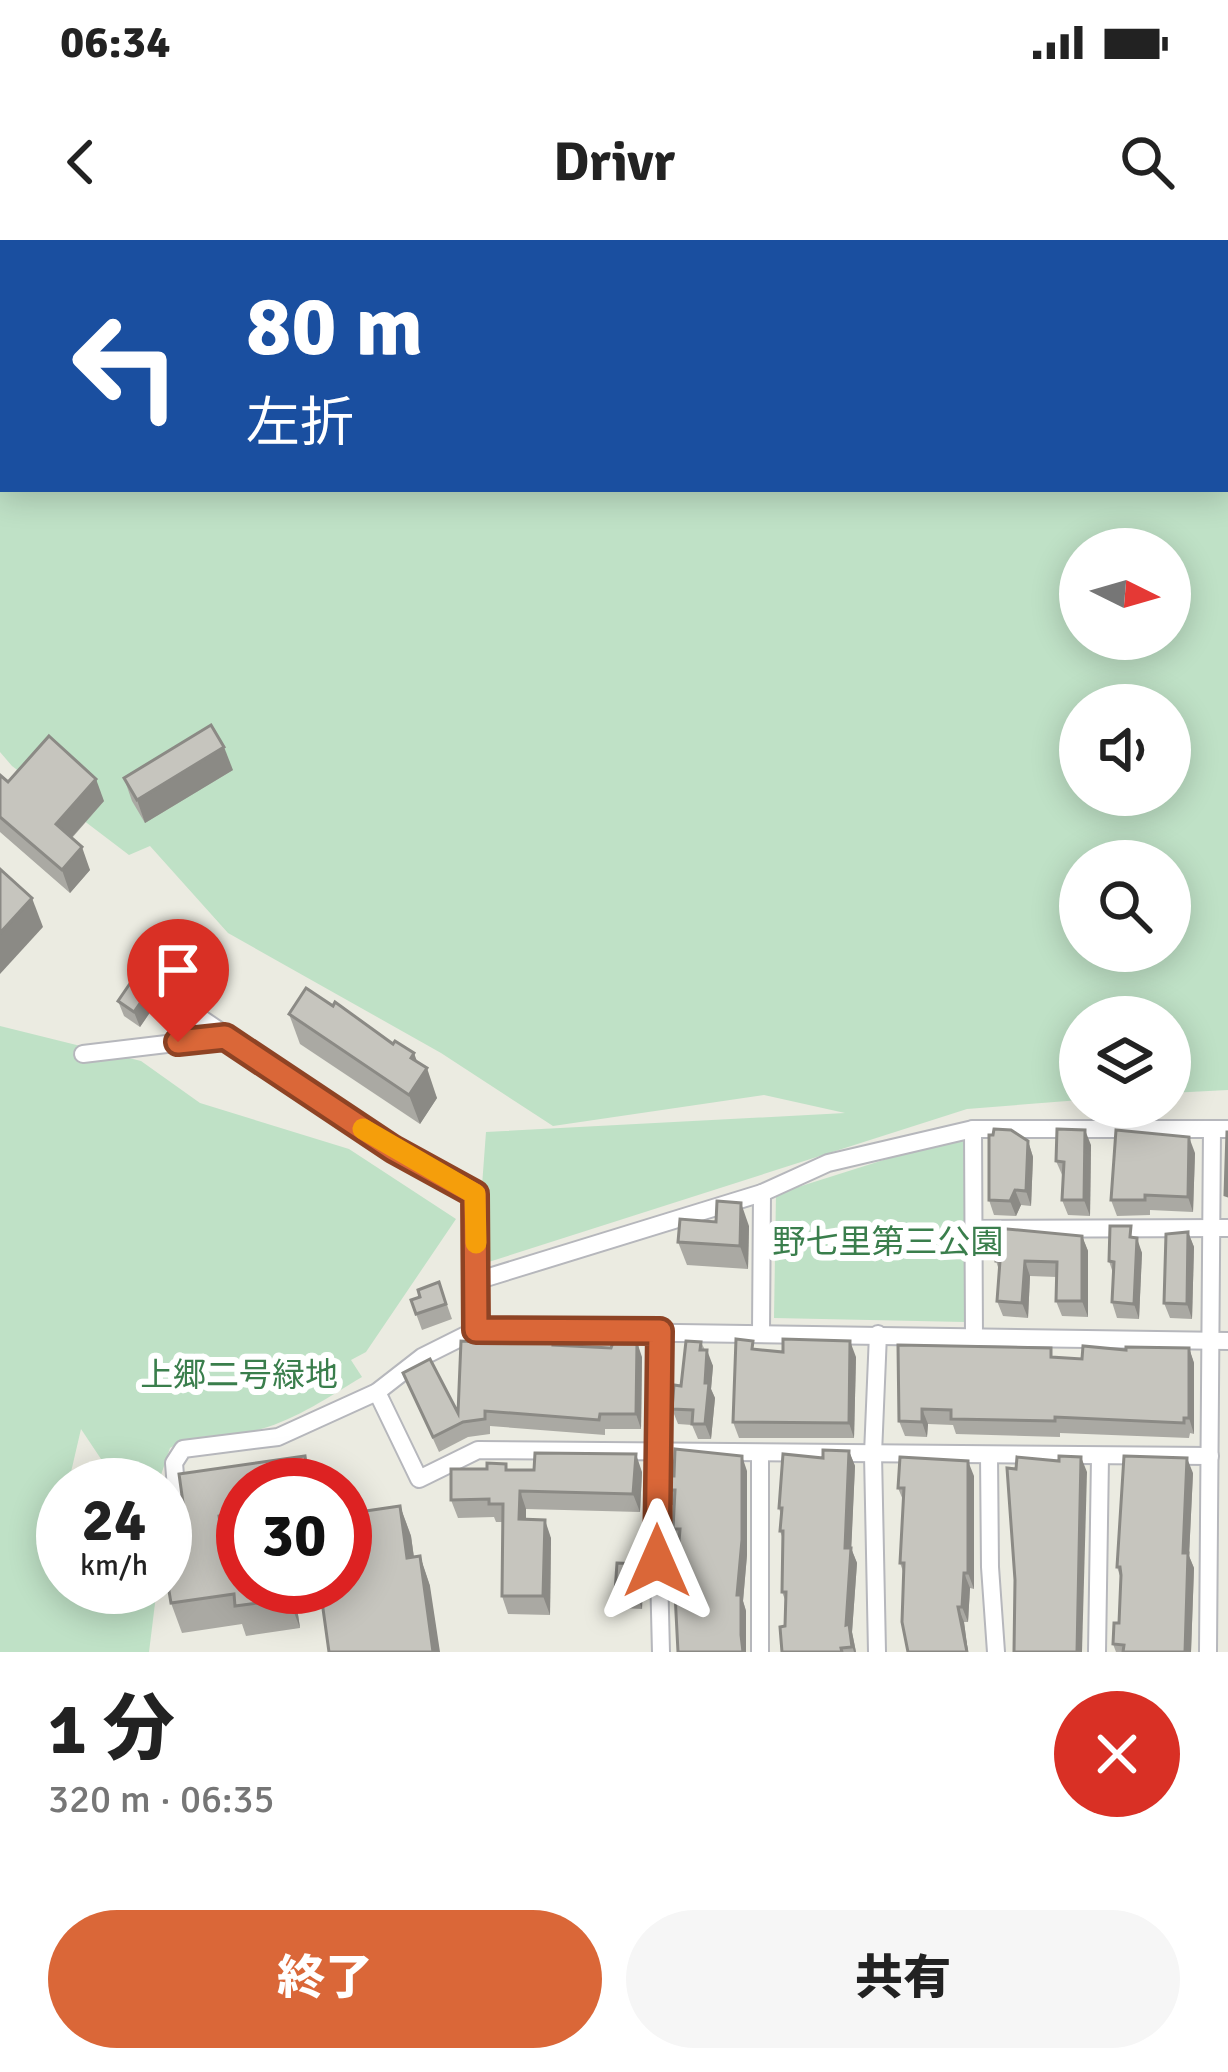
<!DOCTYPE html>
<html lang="ja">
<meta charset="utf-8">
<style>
:root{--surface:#fff;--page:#f6f6f6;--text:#222;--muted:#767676;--accent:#da6738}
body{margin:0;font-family:Signika,"Noto Sans JP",sans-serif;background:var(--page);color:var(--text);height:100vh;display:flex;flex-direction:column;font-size:45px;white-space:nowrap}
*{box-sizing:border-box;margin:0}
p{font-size:39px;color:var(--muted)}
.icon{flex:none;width:66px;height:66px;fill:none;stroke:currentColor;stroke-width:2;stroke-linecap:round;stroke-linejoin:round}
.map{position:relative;height:1412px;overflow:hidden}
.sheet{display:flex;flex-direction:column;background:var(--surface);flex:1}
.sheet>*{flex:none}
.top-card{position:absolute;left:0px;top:0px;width:1230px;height:252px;box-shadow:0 6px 30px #0003;background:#1a4fa0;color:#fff;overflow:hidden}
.needle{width:78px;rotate:95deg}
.controls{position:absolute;left:1059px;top:288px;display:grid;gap:24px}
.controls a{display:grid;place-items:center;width:132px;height:132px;border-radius:50%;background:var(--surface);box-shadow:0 6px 30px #0003;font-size:60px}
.speed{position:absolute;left:36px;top:1218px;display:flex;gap:24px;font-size:60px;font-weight:700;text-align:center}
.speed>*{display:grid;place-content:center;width:156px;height:156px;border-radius:50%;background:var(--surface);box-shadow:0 6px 30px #0003;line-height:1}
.speed small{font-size:30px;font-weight:400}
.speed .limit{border:18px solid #d22;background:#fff;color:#111}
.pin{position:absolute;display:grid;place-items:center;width:102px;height:102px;color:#fff;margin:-123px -51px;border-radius:50% 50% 50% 0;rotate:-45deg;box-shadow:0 0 12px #0007}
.pin .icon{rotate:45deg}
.me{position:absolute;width:132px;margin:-66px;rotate:0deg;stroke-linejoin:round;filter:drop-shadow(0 0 9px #0008)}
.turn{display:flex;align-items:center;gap:42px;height:252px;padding:0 48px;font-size:54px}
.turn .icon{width:156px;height:156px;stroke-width:2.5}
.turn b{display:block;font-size:84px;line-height:102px}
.round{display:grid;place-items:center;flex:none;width:126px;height:126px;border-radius:63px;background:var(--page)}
.headline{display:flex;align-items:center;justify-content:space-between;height:204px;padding:0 48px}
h1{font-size:72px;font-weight:800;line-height:90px}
.button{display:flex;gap:24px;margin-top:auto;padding:24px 48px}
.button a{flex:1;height:138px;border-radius:72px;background:var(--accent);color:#fff;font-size:48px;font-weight:800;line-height:138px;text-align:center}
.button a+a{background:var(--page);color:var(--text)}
.status{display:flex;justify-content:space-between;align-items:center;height:84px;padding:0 60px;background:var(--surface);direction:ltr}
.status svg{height:33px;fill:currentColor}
header{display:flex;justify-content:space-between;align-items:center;height:156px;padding:0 48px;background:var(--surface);font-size:54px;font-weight:800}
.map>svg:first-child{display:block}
.green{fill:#bfe1c6;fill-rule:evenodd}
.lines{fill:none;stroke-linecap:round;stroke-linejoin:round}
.minor-casing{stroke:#b6b7bc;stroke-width:20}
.minor{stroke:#fff;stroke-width:16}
.wall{fill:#aaa9a3}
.shaded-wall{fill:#8b8a85}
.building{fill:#c6c5be;stroke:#8b8a85;stroke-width:3}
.route-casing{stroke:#8e4324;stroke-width:30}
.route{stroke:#da6738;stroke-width:21}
.slow{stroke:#f59e0b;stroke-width:21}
.labels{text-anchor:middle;stroke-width:12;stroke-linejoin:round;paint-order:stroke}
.park-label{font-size:33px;fill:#3a7e4c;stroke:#fff}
</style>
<div class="status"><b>06:34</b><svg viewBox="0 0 49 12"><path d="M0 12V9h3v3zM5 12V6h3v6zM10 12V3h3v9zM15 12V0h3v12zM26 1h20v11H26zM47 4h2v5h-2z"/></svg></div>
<header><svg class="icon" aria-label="back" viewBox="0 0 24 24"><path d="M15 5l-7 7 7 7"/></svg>Drivr<svg class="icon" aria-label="search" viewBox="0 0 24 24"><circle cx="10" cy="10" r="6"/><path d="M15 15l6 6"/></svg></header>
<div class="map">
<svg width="1228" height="1412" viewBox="0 0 1228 1412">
<rect width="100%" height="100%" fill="#ebebe1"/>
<g class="green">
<path d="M 0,0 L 1228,0 L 1228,850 L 1170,853 L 1170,777 L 1080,777 L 1080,860 L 967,869 L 476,1026 L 486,892 L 845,873 L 764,855 L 553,886 L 441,813 L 228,693 L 150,606 L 129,615 L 12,526 L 0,512 ZM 3,3 L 1227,3 L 1227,249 L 3,249 ZM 1080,309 L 1170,309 L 1170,399 L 1080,399 L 1080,364 L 1076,363 L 1080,362 ZM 1080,465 L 1170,465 L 1170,555 L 1080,555 ZM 1080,621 L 1170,621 L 1170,711 L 1080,711 Z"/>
<path d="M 0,786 L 141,821 L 200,863 L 349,909 L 456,979 L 366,1112 L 351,1120 L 362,1137 C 330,1156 297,1179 261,1189 C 230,1198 198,1191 170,1208 L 161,1235 L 111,1234 L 81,1189 L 68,1245 L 63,1245 L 63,1347 L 157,1347 L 149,1412 L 0,1412 Z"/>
<path d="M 969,893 L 965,1082 L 774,1078 L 776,954 Z"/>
</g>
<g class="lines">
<g class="minor-casing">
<g id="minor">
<path d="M 152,745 L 393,909 L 475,954 L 476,1090"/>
<path d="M 83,814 L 225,797"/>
<path d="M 973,889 L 974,1098"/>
<path d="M 975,989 L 1228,988"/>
<path d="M 476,1041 L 762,953 L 828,923 L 973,889 L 1228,889"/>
<path d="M 660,1091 L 656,1211 L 661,1412"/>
<path d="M 761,1092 L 762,953"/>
<path d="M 377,1152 L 419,1239 L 478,1210 L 1210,1216"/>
<path d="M 760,1214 L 760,1412"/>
<path d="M 989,1215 L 990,1327 L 996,1412"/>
<path d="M 176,1248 L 174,1223 L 183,1209 L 278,1197 L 377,1152 L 422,1117 L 476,1090 L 1228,1101"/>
<path d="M 877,1412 L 873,1214 L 878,1094"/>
<path d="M 1097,1412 L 1100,1217"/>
<path d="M 1208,1412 L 1212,889"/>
</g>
</g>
<use href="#minor" class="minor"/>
</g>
<g class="wall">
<path d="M 233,530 L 145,583 L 132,561 L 124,538 Z"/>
<path d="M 0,535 L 8,542 L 104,561 L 72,598 L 90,630 L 70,653 L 0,592 Z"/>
<path d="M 118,761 L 153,768 L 140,787 L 124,776 Z"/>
<path d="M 289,774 L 417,821 L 437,858 L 420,884 L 300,804 Z"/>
<path d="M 1028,901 L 1033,917 L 1031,966 L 1021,965 L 1016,976 L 994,975 L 989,960 Z"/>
<path d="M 1091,905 L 1090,976 L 1068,975 L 1062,960 L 1063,937 L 1056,921 Z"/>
<path d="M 1195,913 L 1193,972 L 1150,970 L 1150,975 L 1117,976 L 1111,960 Z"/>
<path d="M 749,986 L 748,1029 L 687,1025 L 678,1002 Z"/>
<path d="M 1188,992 L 1194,1007 L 1192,1079 L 1170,1078 L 1164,1063 Z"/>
<path d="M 1082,996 L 1088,1011 L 1088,1077 L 1062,1076 L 1056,1061 L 1057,1037 L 1030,1036 L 1028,1078 L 1003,1076 L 997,1061 L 999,1030 L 996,1021 Z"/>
<path d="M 1135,998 L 1142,1013 L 1139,1079 L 1117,1078 L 1112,1062 L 1113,1033 L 1109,1021 Z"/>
<path d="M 439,1042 L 452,1079 L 422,1090 L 411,1060 L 420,1057 Z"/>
<path d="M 701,1102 L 713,1126 L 711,1149 L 715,1158 L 711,1199 L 698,1199 L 692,1185 L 678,1184 L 672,1169 Z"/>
<path d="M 557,1105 L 642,1117 L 641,1189 L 605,1189 L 605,1195 L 490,1186 L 490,1194 L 468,1197 L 439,1212 L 403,1133 L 458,1173 Z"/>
<path d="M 898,1105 L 1082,1119 L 1126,1110 L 1189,1108 L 1194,1123 L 1194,1194 L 1190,1193 L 1189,1198 L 1060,1193 L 1060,1197 L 956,1194 L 953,1185 L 928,1184 L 927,1197 L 905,1196 L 899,1181 Z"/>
<path d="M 756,1109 L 856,1117 L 854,1198 L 739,1198 L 733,1182 Z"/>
<path d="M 849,1211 L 855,1226 L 851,1308 L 857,1323 L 852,1392 L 856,1412 L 782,1412 L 786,1362 L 782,1352 L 783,1299 L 780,1291 L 781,1275 L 779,1268 Z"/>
<path d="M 509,1230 L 642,1232 L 640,1272 L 526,1269 L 526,1279 L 551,1298 L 550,1375 L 508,1374 L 502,1356 L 503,1282 L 496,1282 L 494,1277 L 458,1278 L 451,1260 Z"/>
<path d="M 747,1231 L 747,1315 L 743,1361 L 746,1371 L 746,1412 L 679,1304 L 673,1289 L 674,1265 L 670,1265 L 665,1250 Z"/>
<path d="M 1193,1233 L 1189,1316 L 1194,1328 L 1191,1412 L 1116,1412 L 1113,1404 L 1119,1383 L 1121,1339 L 1117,1327 Z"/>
<path d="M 974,1236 L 974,1349 L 970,1348 L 968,1382 L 964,1382 L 968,1412 L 908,1412 L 904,1334 L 900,1323 L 903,1260 L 898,1248 Z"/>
<path d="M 243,1245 L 243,1304 L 230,1306 L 231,1314 L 243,1347 L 345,1347 L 400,1266 L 411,1296 L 414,1317 L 420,1316 L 430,1346 L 296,1361 L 300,1388 L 246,1396 L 242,1384 L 182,1393 L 171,1363 L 178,1332 L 185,1277 Z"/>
<path d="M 638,1324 L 643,1339 L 642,1369 L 621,1368 L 615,1352 Z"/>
</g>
<g class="shaded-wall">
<path d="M 224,507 L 233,530 L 145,583 L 137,560 Z"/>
<path d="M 96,539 L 104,561 L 64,606 L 56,584 Z"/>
<path d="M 82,607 L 90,630 L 70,653 L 62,630 Z"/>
<path d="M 32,658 L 43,687 L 0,734 L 0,693 Z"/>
<path d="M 147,753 L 153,768 L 140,787 L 134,772 Z"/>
<path d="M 414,813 L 422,835 L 427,828 L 437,858 L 420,884 L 409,855 L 411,818 Z"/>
<path d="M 1085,890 L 1091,905 L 1090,976 L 1084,960 Z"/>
<path d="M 1189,897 L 1195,913 L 1193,972 L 1188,957 Z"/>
<path d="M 1028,901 L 1033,917 L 1031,966 L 1026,951 Z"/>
<path d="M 1015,950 L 1021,965 L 1016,976 L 1010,961 Z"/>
<path d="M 741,963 L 749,986 L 748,1029 L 740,1006 Z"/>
<path d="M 1188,992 L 1194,1007 L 1192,1079 L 1187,1064 Z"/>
<path d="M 1082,996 L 1088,1011 L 1088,1077 L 1082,1061 Z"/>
<path d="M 1137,998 L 1142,1013 L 1139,1079 L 1134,1064 Z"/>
<path d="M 1025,1021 L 1030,1036 L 1028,1078 L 1022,1063 Z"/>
<path d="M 850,1101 L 856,1117 L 854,1198 L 849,1183 Z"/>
<path d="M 637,1102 L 642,1117 L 641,1189 L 636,1174 Z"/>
<path d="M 1189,1108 L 1194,1123 L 1194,1194 L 1189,1178 Z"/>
<path d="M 707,1110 L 713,1126 L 711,1149 L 715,1158 L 711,1199 L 705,1184 Z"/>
<path d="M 922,1169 L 928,1184 L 927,1197 L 922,1182 Z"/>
<path d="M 849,1211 L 855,1226 L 851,1315 L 851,1308 L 857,1323 L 852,1392 L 856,1412 L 854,1412 L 846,1385 L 845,1308 Z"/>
<path d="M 636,1214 L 642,1232 L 640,1272 L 633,1254 Z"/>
<path d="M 305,1216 L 315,1245 L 309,1245 Z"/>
<path d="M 742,1216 L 747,1231 L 747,1315 L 743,1361 L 746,1371 L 746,1412 L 743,1412 L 737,1355 Z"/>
<path d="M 1081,1217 L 1087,1232 L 1082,1412 L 1077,1412 Z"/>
<path d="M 1187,1218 L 1193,1233 L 1189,1316 L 1194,1328 L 1191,1412 L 1185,1412 L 1183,1313 Z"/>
<path d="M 968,1221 L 974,1236 L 974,1349 L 968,1333 Z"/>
<path d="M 520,1251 L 526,1269 L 526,1297 L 519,1279 Z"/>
<path d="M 400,1266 L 411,1296 L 418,1348 L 407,1318 Z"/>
<path d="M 219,1276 L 230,1306 L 235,1345 L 224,1315 Z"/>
<path d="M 545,1280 L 551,1298 L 550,1375 L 543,1356 Z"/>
<path d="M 420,1316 L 430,1346 L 440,1412 L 433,1412 Z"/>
<path d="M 638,1324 L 643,1339 L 642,1369 L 636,1353 Z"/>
<path d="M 964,1333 L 970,1348 L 968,1382 L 962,1367 Z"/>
<path d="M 287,1347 L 291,1347 L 296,1361 L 300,1388 L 289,1359 Z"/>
<path d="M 958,1367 L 964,1382 L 968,1412 L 963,1401 Z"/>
</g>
<g class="building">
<path d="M 211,485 L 224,507 L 137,560 L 124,538 Z"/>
<path d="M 49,496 L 96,539 L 56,584 L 82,607 L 62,630 L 0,577 L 0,535 L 8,542 Z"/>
<path d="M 0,629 L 32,658 L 0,693 Z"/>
<path d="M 131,742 L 147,753 L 134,772 L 118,761 Z"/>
<path d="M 306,748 L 333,766 L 335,762 L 393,804 L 395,801 L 414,813 L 411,818 L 427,828 L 409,855 L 289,774 Z"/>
<path d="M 994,889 L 1011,890 L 1028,901 L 1026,951 L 1015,950 L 1010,961 L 989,960 L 989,895 L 993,895 Z"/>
<path d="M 1057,889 L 1085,890 L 1084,960 L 1062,960 L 1064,922 L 1056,921 Z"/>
<path d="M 1116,890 L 1189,897 L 1188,957 L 1145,955 L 1145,960 L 1111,960 Z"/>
<path d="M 1227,892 L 1228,892 L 1228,956 L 1225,955 Z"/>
<path d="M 717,961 L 741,963 L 740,1006 L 678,1002 L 680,979 L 716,982 Z"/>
<path d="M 1110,986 L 1131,986 L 1130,997 L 1137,998 L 1134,1064 L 1112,1062 L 1114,1022 L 1109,1021 Z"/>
<path d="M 996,988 L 1082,996 L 1082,1061 L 1056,1061 L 1057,1022 L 1025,1021 L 1022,1063 L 997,1061 L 1000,1021 L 996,1021 Z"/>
<path d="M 1188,992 L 1187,1064 L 1164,1063 L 1166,994 Z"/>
<path d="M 439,1042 L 446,1064 L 416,1074 L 411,1060 L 420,1057 L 418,1050 Z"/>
<path d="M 539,1095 L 554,1096 L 553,1105 L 611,1108 L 614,1100 L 637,1102 L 636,1174 L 600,1174 L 599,1180 L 485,1171 L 485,1179 L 463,1182 L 433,1197 L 403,1133 L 430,1119 L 458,1173 L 461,1101 L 500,1103 L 501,1097 L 538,1099 Z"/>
<path d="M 736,1099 L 753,1101 L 752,1109 L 783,1112 L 783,1099 L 850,1101 L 849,1183 L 733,1182 Z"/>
<path d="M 686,1101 L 701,1102 L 700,1110 L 707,1110 L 705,1143 L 709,1143 L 705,1184 L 692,1184 L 693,1170 L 672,1169 L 674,1145 L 681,1146 Z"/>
<path d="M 898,1105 L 1051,1108 L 1051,1117 L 1082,1119 L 1083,1106 L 1126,1110 L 1126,1107 L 1189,1108 L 1189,1178 L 1184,1178 L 1184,1183 L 1055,1177 L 1055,1181 L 951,1179 L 951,1170 L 922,1169 L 922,1182 L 899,1181 Z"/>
<path d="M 675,1209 L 742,1216 L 742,1300 L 737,1355 L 741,1355 L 741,1395 L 743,1412 L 678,1412 L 675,1353 L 680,1289 L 673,1289 L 675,1250 L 665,1250 L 664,1236 L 674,1236 Z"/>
<path d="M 823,1210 L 849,1211 L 845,1308 L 851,1308 L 846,1385 L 849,1384 L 852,1407 L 841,1408 L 842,1412 L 782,1412 L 780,1387 L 785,1386 L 786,1352 L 782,1352 L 783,1291 L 780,1291 L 782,1268 L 779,1268 L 783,1214 L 823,1218 Z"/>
<path d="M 535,1213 L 636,1214 L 633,1254 L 520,1251 L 519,1279 L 545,1280 L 543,1356 L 502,1356 L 503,1264 L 489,1264 L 489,1259 L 451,1260 L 451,1229 L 487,1229 L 487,1223 L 506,1224 L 506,1230 L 534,1230 Z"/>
<path d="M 305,1216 L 309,1245 L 243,1245 L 243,1272 L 219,1276 L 224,1315 L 243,1313 L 243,1347 L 287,1347 L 289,1359 L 235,1366 L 234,1354 L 171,1363 L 166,1333 L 178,1332 L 170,1279 L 185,1277 L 179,1234 Z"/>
<path d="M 1059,1216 L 1081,1217 L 1077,1412 L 1014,1412 L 1015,1340 L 1007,1228 L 1016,1229 L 1017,1217 L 1059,1221 Z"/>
<path d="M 1124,1216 L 1187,1218 L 1183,1313 L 1188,1313 L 1185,1412 L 1123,1412 L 1124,1405 L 1113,1404 L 1114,1383 L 1119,1383 L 1121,1335 L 1120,1327 L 1117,1327 Z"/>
<path d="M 900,1217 L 968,1221 L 968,1333 L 964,1333 L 962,1367 L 958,1367 L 967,1412 L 908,1412 L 902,1382 L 904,1323 L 900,1323 L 904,1248 L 898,1248 Z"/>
<path d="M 400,1266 L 407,1318 L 420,1316 L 433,1412 L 329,1412 L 320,1347 L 345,1347 L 345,1274 Z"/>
<path d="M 617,1323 L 638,1324 L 636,1353 L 615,1352 Z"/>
</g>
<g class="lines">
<g class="route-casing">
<path id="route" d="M 178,802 L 225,797 L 393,909 L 475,954 L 476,1090 L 660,1091 L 657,1321"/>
</g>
<use href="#route" class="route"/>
<path class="slow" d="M 363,889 L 475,954 L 476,1003"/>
</g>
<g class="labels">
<g class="park-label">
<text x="888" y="1013">野七里第三公園</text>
<text x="239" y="1146">上郷二号緑地</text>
</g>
</g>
</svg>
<div class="controls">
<a><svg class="needle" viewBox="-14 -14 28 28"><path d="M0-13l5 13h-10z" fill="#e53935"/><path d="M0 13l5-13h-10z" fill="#767676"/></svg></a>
<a><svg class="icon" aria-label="sound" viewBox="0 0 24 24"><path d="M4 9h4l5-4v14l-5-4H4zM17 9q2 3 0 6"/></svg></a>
<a><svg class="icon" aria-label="search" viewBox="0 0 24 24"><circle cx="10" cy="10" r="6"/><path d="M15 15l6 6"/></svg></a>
<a><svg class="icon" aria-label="layers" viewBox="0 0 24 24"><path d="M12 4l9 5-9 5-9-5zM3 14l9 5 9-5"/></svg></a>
</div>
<div class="speed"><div>24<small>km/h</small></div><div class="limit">30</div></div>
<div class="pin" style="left:178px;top:802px;background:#d93025"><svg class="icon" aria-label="arrive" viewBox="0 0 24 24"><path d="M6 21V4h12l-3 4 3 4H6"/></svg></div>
<svg class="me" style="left:657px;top:1321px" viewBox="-20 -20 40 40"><path d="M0-17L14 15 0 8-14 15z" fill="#da6738" stroke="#fff" stroke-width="4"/></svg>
<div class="top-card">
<div class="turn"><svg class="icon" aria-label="left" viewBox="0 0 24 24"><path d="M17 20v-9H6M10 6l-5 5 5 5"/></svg><div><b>80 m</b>左折</div></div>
</div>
</div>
<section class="sheet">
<div class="headline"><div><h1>1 分</h1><p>320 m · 06:35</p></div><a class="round" style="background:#d93025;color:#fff"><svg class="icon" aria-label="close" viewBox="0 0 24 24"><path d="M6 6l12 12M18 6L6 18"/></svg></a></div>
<div class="button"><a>終了</a><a>共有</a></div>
</section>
